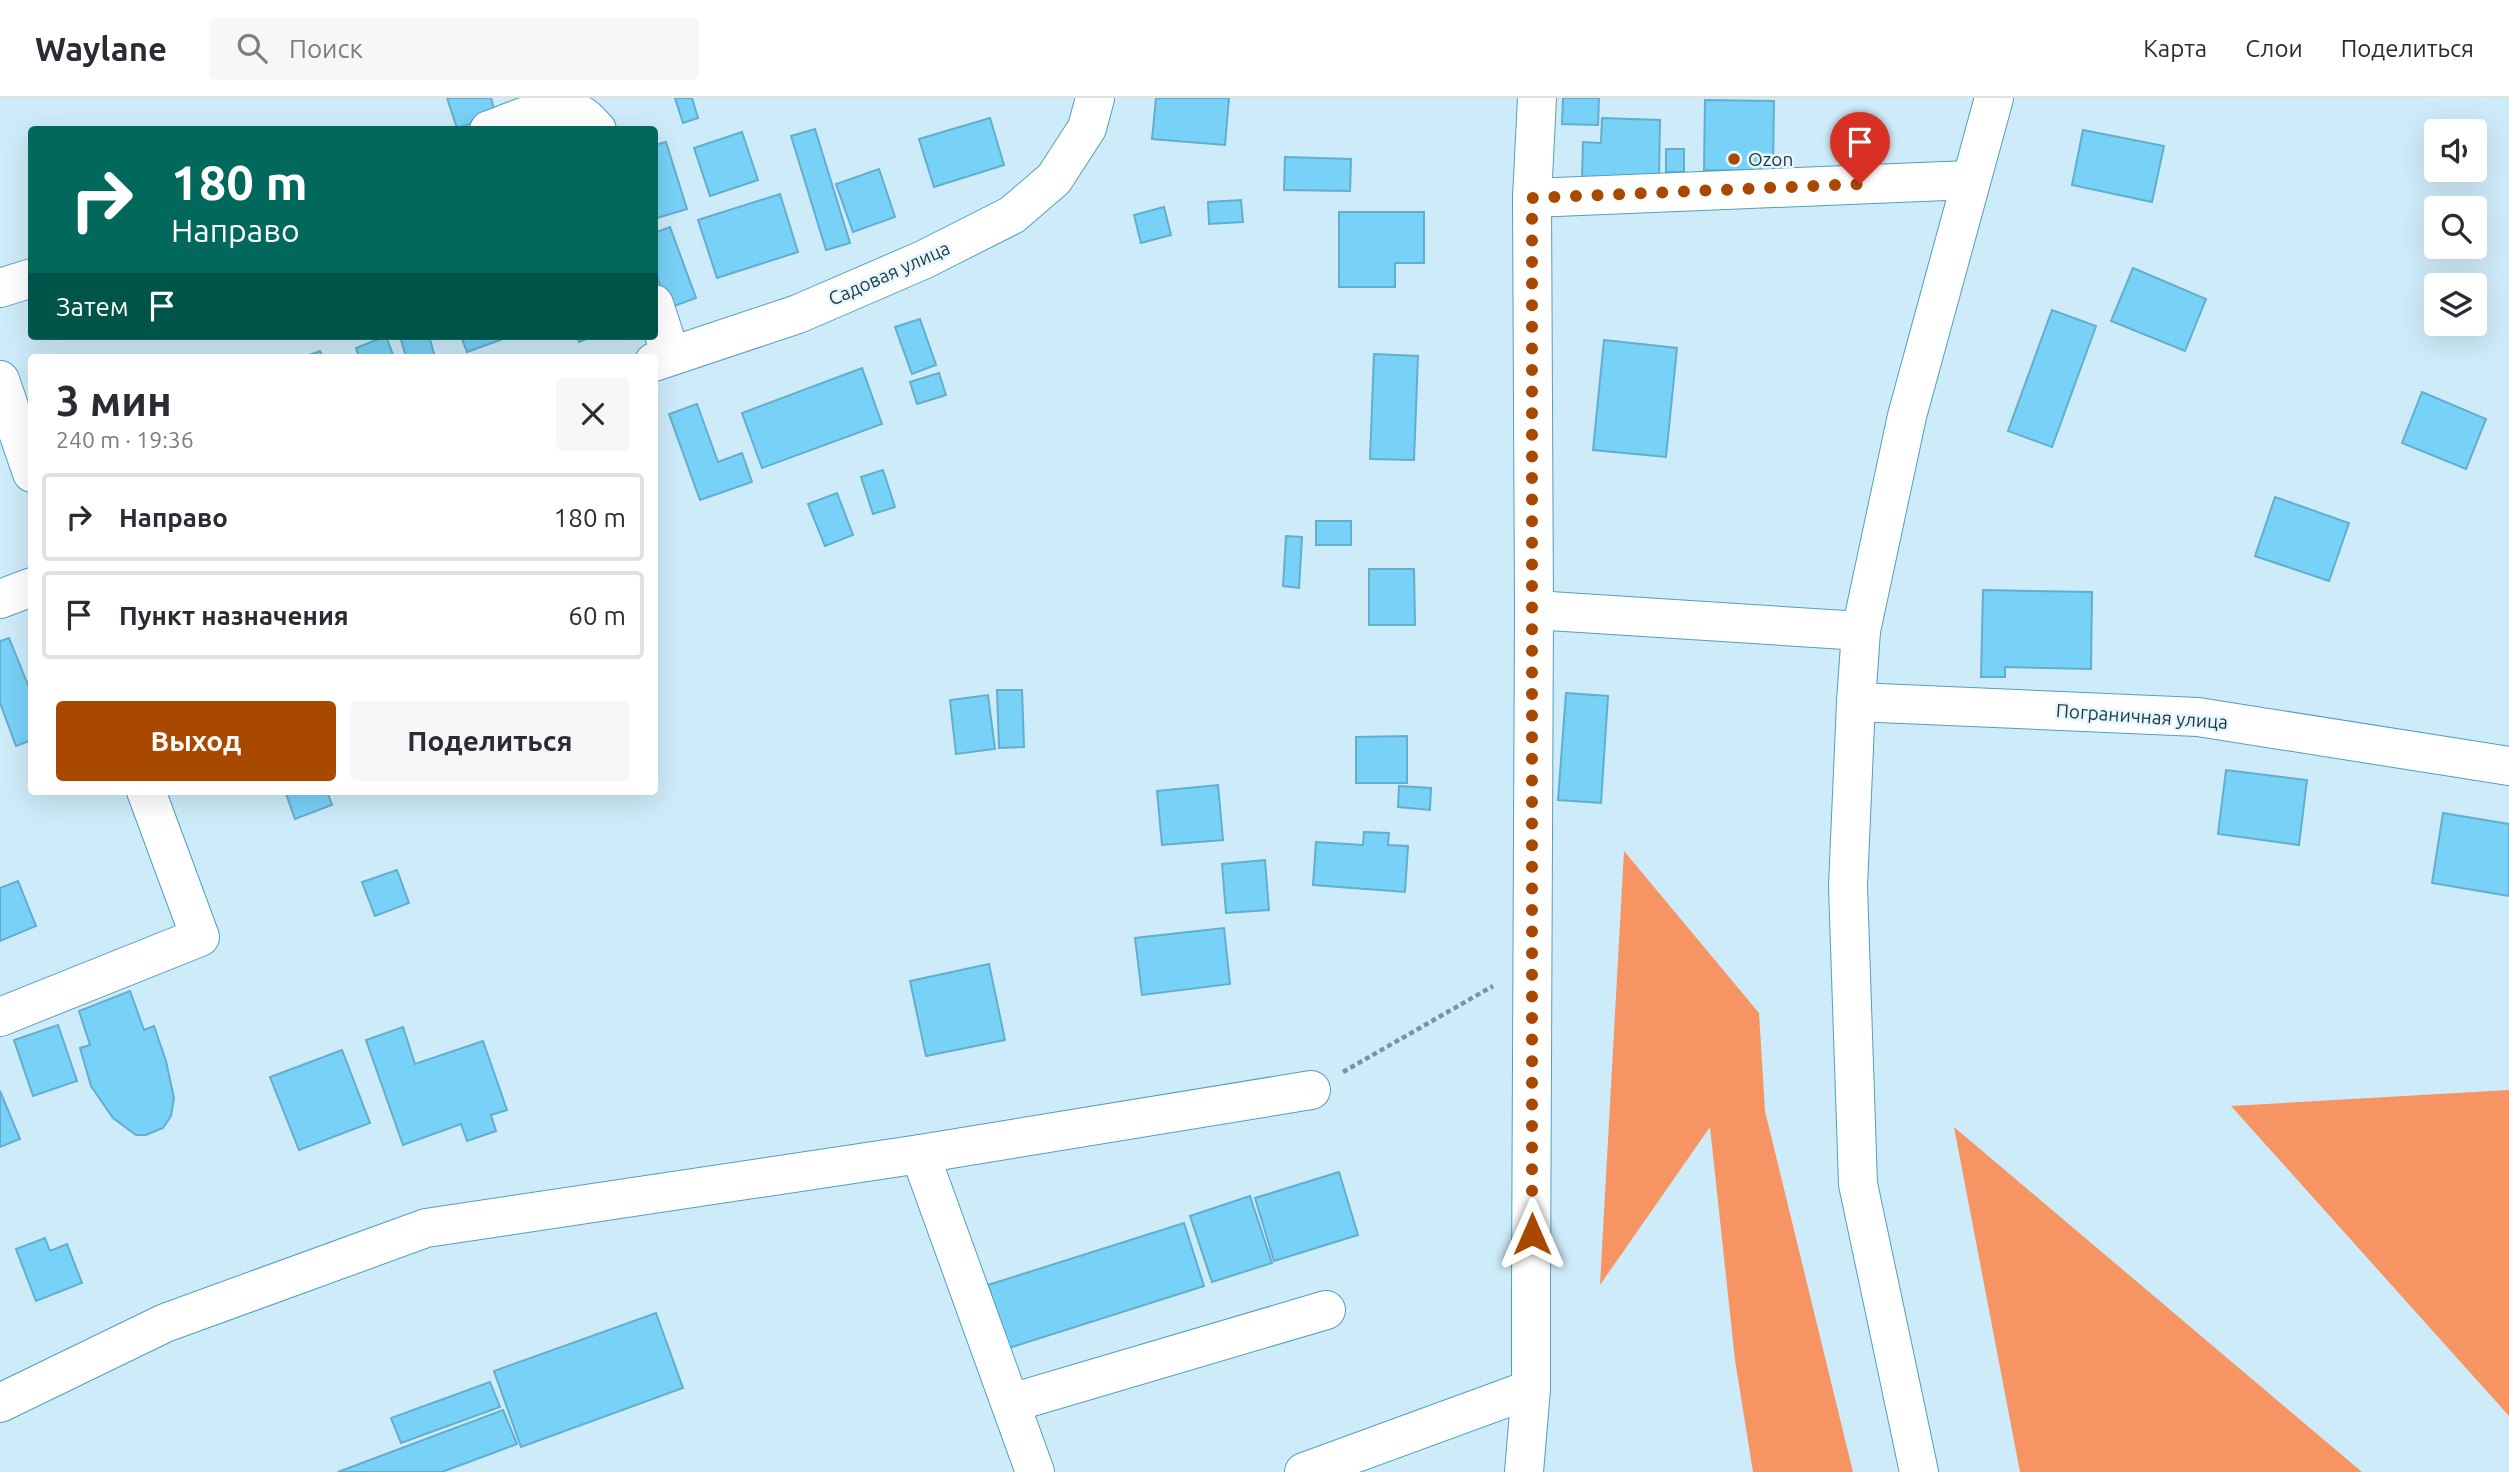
<!DOCTYPE html>
<html lang="ru">
<meta charset="utf-8">
<style>
:root{--surface:#fff;--page:#f7f7f7;--text:#2b2b33;--muted:#7c7c81;--line:#e1e1e2;--accent:#a94900}
body{margin:0;font-family:Ubuntu,sans-serif;background:var(--page);color:var(--text);height:100vh;display:flex;flex-direction:column;font-size:26px;white-space:nowrap}
*{box-sizing:border-box;margin:0}
p{font-size:23px;color:var(--muted)}
.icon{flex:none;width:38px;height:38px;fill:none;stroke:currentColor;stroke-width:2;stroke-linecap:round;stroke-linejoin:round}
.map{position:relative;flex:1;overflow:hidden}
.drawer{position:absolute;left:28px;top:256px;width:630px;height:441px;display:flex;flex-direction:column;background:var(--surface);border-radius:7px;box-shadow:0 7px 28px #0002}
.drawer>*{flex:none}
.guide{position:absolute;left:28px;top:28px;width:630px;height:214px;border-radius:7px;box-shadow:0 7px 28px #0002;background:#00695c;color:#fff;overflow:hidden}
.tools{position:absolute;left:2424px;top:21px;display:grid;gap:14px}
.tools a{display:grid;place-items:center;width:63px;height:63px;border-radius:7px;background:var(--surface);box-shadow:0 7px 28px #0002;font-size:35px}
.pin{position:absolute;display:grid;place-items:center;width:60px;height:60px;color:#fff;margin:-72px -30px;border-radius:50% 50% 50% 0;rotate:-45deg;box-shadow:0 0 7px #0007}
.pin .icon{rotate:45deg}
.me{position:absolute;width:77px;margin:-38px;rotate:0deg;stroke-linejoin:round;filter:drop-shadow(0 0 5px #0008)}
.turn{display:flex;align-items:center;gap:24px;height:147px;padding:0 28px;font-size:32px}
.turn .icon{width:91px;height:91px;stroke-width:2.5}
.turn b{display:block;font-size:49px;line-height:60px}
.then{display:flex;align-items:center;height:66px;padding:0 28px;background:#0003;gap:14px;font-size:26px}
.round{display:grid;place-items:center;flex:none;width:74px;height:74px;border-radius:7px;background:var(--page)}
.head{display:flex;align-items:center;justify-content:space-between;height:119px;padding:0 28px}
h1{font-size:42px;font-weight:700;line-height:52px}
.action{display:flex;gap:14px;margin-top:auto;padding:14px 28px}
.action a{flex:1;height:80px;border-radius:7px;background:var(--accent);color:#fff;font-size:28px;font-weight:700;line-height:80px;text-align:center}
.action a+a{background:var(--page);color:var(--text)}
ul{padding:0;list-style:none}
li{display:flex;align-items:center;gap:21px;height:88px;margin:0 14px 10px;padding:0 14px;border:4px solid var(--line);border-radius:7px}
li div{flex:1}
li b{display:block;font-size:26px}
li em{font-style:normal}
header{display:flex;align-items:center;gap:42px;box-sizing:border-box;height:98px;padding:0 35px;background:var(--surface);border-bottom:2px solid var(--line)}
header strong{font-size:33px}
nav{display:flex;gap:38px;margin-inline-start:auto;font-size:24px}
.search{width:490px;height:63px;background:var(--page);display:flex;align-items:center;gap:18px;box-sizing:border-box;padding:0 24px;border-radius:7px;color:var(--muted);font-size:26px}
.map>svg:first-child{display:block}
.forest{fill:#f69563}
.building{fill:#78d1f7;stroke:#62aecf;stroke-width:2}
.lines{fill:none;stroke-linecap:round;stroke-linejoin:round}
.minor-casing{stroke:#529fbf;stroke-width:40}
.major-casing{stroke:#529fbf;stroke-width:40}
.path{stroke:#7694a2;stroke-width:4.5;stroke-dasharray:5 3.5;stroke-linecap:butt}
.minor{stroke:#fff;stroke-width:38}
.major{stroke:#fff;stroke-width:38}
.route{stroke:#a94900;stroke-width:12;stroke-dasharray:0 21.6}
.poi-dot{fill:#a94900;stroke:#e7f6fd;stroke-width:2.5}
.labels{text-anchor:middle;stroke-width:5;stroke-linejoin:round;paint-order:stroke}
.poi-label{font-size:19px;fill:#1a3a47;stroke:#e7f6fd;text-anchor:start}
.street-label{font-size:19px;fill:#1a3a47;stroke:#e7f6fd}
</style>
<header>
<strong>Waylane</strong>
<div class="search"><svg class="icon" aria-label="search" viewBox="0 0 24 24"><circle cx="10" cy="10" r="6"/><path d="M15 15l6 6"/></svg>Поиск</div>
<nav><a>Карта</a><a>Слои</a><a>Поделиться</a></nav>
</header>
<div class="map">
<svg width="2509" height="1374" viewBox="0 0 2509 1374">
<rect width="100%" height="100%" fill="#ceebf9"/>
<g class="forest">
<path d="M 1624,753 L 1759,915 L 1765,1013 L 1853,1374 L 1753,1374 L 1735,1262 L 1710,1029 L 1600,1187 Z"/>
<path d="M 2509,992 L 2509,1318 L 2231,1008 Z"/>
<path d="M 1954,1029 L 2362,1374 L 2020,1374 Z"/>
</g>
<g class="building">
<path d="M 447,0 L 491,0 L 496,18 L 457,30 Z"/>
<path d="M 675,0 L 692,0 L 698,20 L 683,25 Z"/>
<path d="M 1156,0 L 1229,0 L 1225,47 L 1152,41 Z"/>
<path d="M 1563,0 L 1599,0 L 1598,27 L 1562,26 Z"/>
<path d="M 1705,2 L 1774,3 L 1773,73 L 1704,72 Z"/>
<path d="M 990,20 L 1004,67 L 934,89 L 919,41 Z"/>
<path d="M 1602,20 L 1660,22 L 1659,83 L 1582,80 L 1583,44 L 1601,45 Z"/>
<path d="M 815,31 L 850,145 L 826,152 L 791,38 Z"/>
<path d="M 2083,32 L 2164,48 L 2152,104 L 2072,87 Z"/>
<path d="M 742,34 L 758,82 L 710,98 L 694,50 Z"/>
<path d="M 666,44 L 687,111 L 654,121 L 654,47 Z"/>
<rect x="1666" y="51" width="18" height="23"/>
<path d="M 1285,59 L 1351,61 L 1350,93 L 1284,92 Z"/>
<path d="M 879,71 L 895,119 L 853,134 L 836,86 Z"/>
<path d="M 780,96 L 798,154 L 717,180 L 698,122 Z"/>
<path d="M 1241,102 L 1243,124 L 1209,126 L 1208,104 Z"/>
<path d="M 1164,109 L 1171,137 L 1141,145 L 1134,117 Z"/>
<path d="M 1339,114 L 1424,114 L 1424,165 L 1395,165 L 1395,189 L 1339,189 Z"/>
<path d="M 670,129 L 696,200 L 669,210 L 654,171 L 654,135 Z"/>
<path d="M 2133,170 L 2206,201 L 2185,253 L 2111,223 Z"/>
<path d="M 2052,212 L 2096,228 L 2052,349 L 2008,333 Z"/>
<path d="M 920,221 L 936,267 L 912,276 L 895,229 Z"/>
<path d="M 386,238 L 393,257 L 387,259 L 359,259 L 356,250 Z"/>
<path d="M 400,238 L 429,238 L 435,259 L 406,259 Z"/>
<path d="M 461,238 L 511,238 L 467,254 Z"/>
<path d="M 577,238 L 594,238 L 579,244 Z"/>
<path d="M 1604,242 L 1677,250 L 1666,359 L 1593,352 Z"/>
<path d="M 320,253 L 323,259 L 304,259 Z"/>
<path d="M 1374,256 L 1418,258 L 1414,362 L 1370,361 Z"/>
<path d="M 862,270 L 882,326 L 762,370 L 742,315 Z"/>
<path d="M 939,275 L 946,297 L 917,306 L 910,284 Z"/>
<path d="M 2422,294 L 2486,321 L 2466,371 L 2402,345 Z"/>
<path d="M 697,306 L 718,364 L 742,355 L 752,384 L 700,402 L 669,316 Z"/>
<path d="M 883,372 L 895,409 L 873,416 L 861,379 Z"/>
<path d="M 837,395 L 853,437 L 825,448 L 808,406 Z"/>
<path d="M 2275,399 L 2349,425 L 2329,483 L 2255,458 Z"/>
<rect x="1316" y="423" width="35" height="24"/>
<path d="M 1286,438 L 1302,439 L 1299,490 L 1283,488 Z"/>
<path d="M 1369,471 L 1414,471 L 1415,527 L 1369,527 Z"/>
<path d="M 1983,492 L 2092,494 L 2091,571 L 2005,569 L 2005,579 L 1981,579 Z"/>
<path d="M 9,540 L 32,597 L 32,642 L 16,648 L 0,605 L 0,543 Z"/>
<path d="M 997,592 L 1022,592 L 1024,649 L 999,650 Z"/>
<path d="M 1566,595 L 1608,598 L 1601,705 L 1558,702 Z"/>
<path d="M 988,597 L 995,651 L 956,656 L 950,602 Z"/>
<path d="M 1407,638 L 1407,685 L 1356,685 L 1356,639 Z"/>
<path d="M 2226,672 L 2307,682 L 2299,747 L 2218,736 Z"/>
<path d="M 1218,687 L 1223,742 L 1162,747 L 1157,693 Z"/>
<path d="M 1399,688 L 1431,690 L 1430,712 L 1398,709 Z"/>
<path d="M 285,693 L 327,693 L 332,707 L 295,721 Z"/>
<path d="M 2443,715 L 2509,726 L 2509,798 L 2432,785 Z"/>
<path d="M 1364,734 L 1389,735 L 1388,747 L 1408,748 L 1405,794 L 1313,787 L 1316,744 L 1363,747 Z"/>
<path d="M 1265,762 L 1269,812 L 1226,815 L 1222,766 Z"/>
<path d="M 397,772 L 409,805 L 375,818 L 362,784 Z"/>
<path d="M 18,783 L 36,828 L 0,843 L 0,790 Z"/>
<path d="M 1224,830 L 1230,886 L 1142,897 L 1135,840 Z"/>
<path d="M 989,866 L 1005,942 L 926,958 L 910,883 Z"/>
<path d="M 130,893 L 144,932 L 154,928 L 166,963 L 174,1000 L 171,1018 L 163,1030 L 146,1037 L 136,1037 L 113,1020 L 91,988 L 80,950 L 90,947 L 79,913 Z"/>
<path d="M 58,927 L 77,983 L 33,998 L 14,942 Z"/>
<path d="M 403,929 L 415,966 L 483,943 L 507,1012 L 491,1017 L 496,1033 L 467,1043 L 461,1026 L 403,1047 L 366,942 Z"/>
<path d="M 342,952 L 370,1025 L 299,1052 L 270,979 Z"/>
<path d="M 0,993 L 20,1041 L 0,1049 Z"/>
<path d="M 1339,1074 L 1358,1137 L 1274,1163 L 1255,1100 Z"/>
<path d="M 1250,1098 L 1272,1165 L 1212,1184 L 1190,1118 Z"/>
<path d="M 1184,1125 L 1204,1188 L 1009,1250 L 988,1187 Z"/>
<path d="M 45,1140 L 50,1153 L 67,1146 L 82,1185 L 36,1203 L 16,1151 Z"/>
<path d="M 656,1215 L 683,1290 L 521,1349 L 494,1273 Z"/>
<path d="M 490,1284 L 500,1309 L 401,1345 L 391,1320 Z"/>
<path d="M 503,1312 L 517,1346 L 442,1374 L 338,1374 Z"/>
</g>
<g class="lines">
<g class="minor-casing">
<g id="minor">
<path d="M 489,32 C 515,23 553,2 581,17 C 587,20 592,27 597,32"/>
<path d="M 1532,100 L 1970,82"/>
<path d="M 0,190 L 32,180"/>
<path d="M 654,206 L 671,258"/>
<path d="M 654,264 L 798,216 L 923,162 L 1012,117 L 1054,81 L 1087,30 L 1095,0"/>
<path d="M 0,282 L 32,375"/>
<path d="M 0,501 L 32,489"/>
<path d="M 1534,512 L 1861,533"/>
<path d="M 1856,604 L 2198,619 L 2509,668"/>
<path d="M 0,919 L 200,839 L 146,693"/>
<path d="M 920,1056 L 1035,1374"/>
<path d="M 0,1305 L 165,1225 L 426,1130 L 920,1056 L 1311,992"/>
<path d="M 1011,1305 L 1326,1212"/>
<path d="M 1304,1374 L 1531,1291"/>
<path d="M 1524,1374 L 1531,1291 L 1531,1191 L 1534,512 L 1532,100 L 1537,0"/>
</g>
</g>
<g class="major-casing">
<path id="major" d="M 1919,1374 L 1858,1086 L 1848,788 L 1856,604 L 1861,533 L 1907,318 L 1994,0"/>
</g>
<path class="path" d="M 1343,974 L 1493,888"/>
<use href="#minor" class="minor"/>
<use href="#major" class="major"/>
</g>
<g class="lines">
<path class="route" d="M 1532,1136 L 1532,100 L 1860,86"/>
</g>
<circle class="poi-dot" cx="1734" cy="61" r="7"/>
<g class="labels">
<g class="poi-label">
<text x="1748" y="68">Ozon</text>
</g>
<g class="street-label">
<text transform="translate(889 175) rotate(-24)" y="7">Садовая улица</text>
<text transform="translate(2142 618) rotate(4)" y="7">Пограничная улица</text>
</g>
</g>
</svg>
<div class="tools">
<a><svg class="icon" aria-label="sound" viewBox="0 0 24 24"><path d="M4 9h4l5-4v14l-5-4H4zM17 9q2 3 0 6"/></svg></a>
<a><svg class="icon" aria-label="search" viewBox="0 0 24 24"><circle cx="10" cy="10" r="6"/><path d="M15 15l6 6"/></svg></a>
<a><svg class="icon" aria-label="layers" viewBox="0 0 24 24"><path d="M12 4l9 5-9 5-9-5zM3 14l9 5 9-5"/></svg></a>
</div>
<div class="pin" style="left:1860px;top:86px;background:#d93025"><svg class="icon" aria-label="arrive" viewBox="0 0 24 24"><path d="M6 21V4h12l-3 4 3 4H6"/></svg></div>
<svg class="me" style="left:1532px;top:1136px" viewBox="-20 -20 40 40"><path d="M0-17L14 15 0 8-14 15z" fill="#a94900" stroke="#fff" stroke-width="4"/></svg>
<div class="guide">
<div class="turn"><svg class="icon" aria-label="right" viewBox="0 0 24 24"><path d="M7 20v-9h11M14 6l5 5-5 5"/></svg><div><b>180 m</b>Направо</div></div>
<div class="then">Затем<svg class="icon" aria-label="arrive" viewBox="0 0 24 24"><path d="M6 21V4h12l-3 4 3 4H6"/></svg></div>
</div>
<section class="drawer">
<div class="head"><div><h1>3 мин</h1><p>240 m · 19:36</p></div><a class="round"><svg class="icon" aria-label="close" viewBox="0 0 24 24"><path d="M6 6l12 12M18 6L6 18"/></svg></a></div>
<ul>
<li><svg class="icon" aria-label="right" viewBox="0 0 24 24"><path d="M7 20v-9h11M14 6l5 5-5 5"/></svg><div><b>Направо</b></div><em>180 m</em></li>
<li><svg class="icon" aria-label="arrive" viewBox="0 0 24 24"><path d="M6 21V4h12l-3 4 3 4H6"/></svg><div><b>Пункт назначения</b></div><em>60 m</em></li>
</ul>
<div class="action"><a>Выход</a><a>Поделиться</a></div>
</section>
</div>
